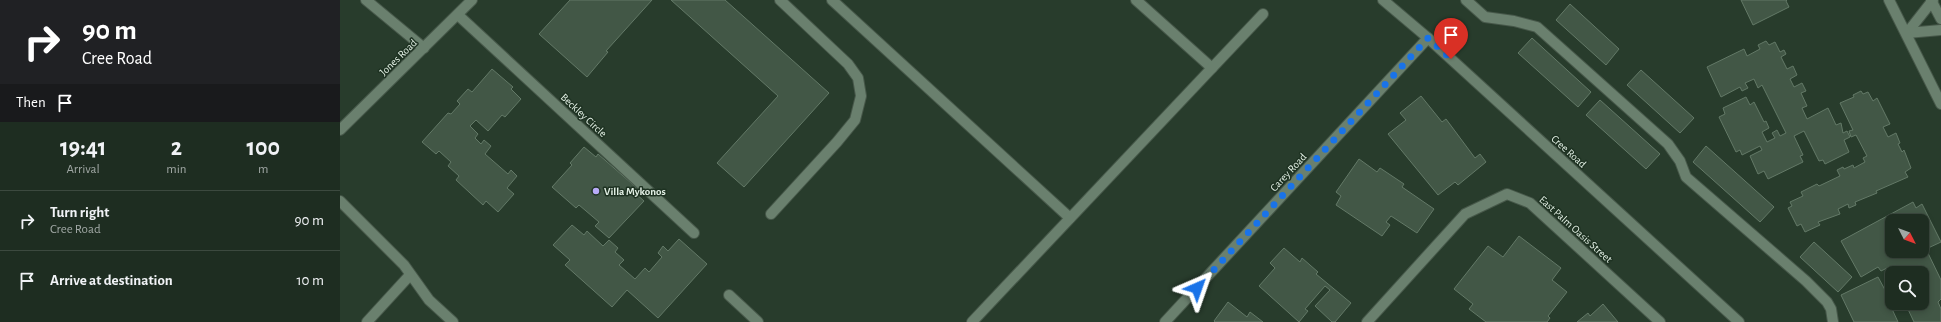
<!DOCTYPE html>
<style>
:root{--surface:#1e2d21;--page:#26352a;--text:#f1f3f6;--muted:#a1a8a5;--line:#3c493f}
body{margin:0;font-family:"Alegreya Sans",sans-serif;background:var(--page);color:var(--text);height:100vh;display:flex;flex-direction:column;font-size:15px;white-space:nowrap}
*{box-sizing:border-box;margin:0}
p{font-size:13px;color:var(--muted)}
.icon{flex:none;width:22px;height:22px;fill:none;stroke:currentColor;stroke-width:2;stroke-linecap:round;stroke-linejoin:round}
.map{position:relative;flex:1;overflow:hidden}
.sheet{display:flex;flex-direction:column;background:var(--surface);width:340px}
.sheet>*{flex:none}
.guide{background:#202124;color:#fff;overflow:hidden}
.needle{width:26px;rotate:132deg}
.tools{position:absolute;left:1545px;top:214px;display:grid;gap:8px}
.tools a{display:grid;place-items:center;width:44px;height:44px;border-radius:8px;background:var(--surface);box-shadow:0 2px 6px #0003,0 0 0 1px var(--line);font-size:20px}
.pin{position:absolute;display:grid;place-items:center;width:34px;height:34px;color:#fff;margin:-41px -17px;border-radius:50% 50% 50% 0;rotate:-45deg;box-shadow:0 0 4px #0007}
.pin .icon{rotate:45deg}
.me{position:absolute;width:44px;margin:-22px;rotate:43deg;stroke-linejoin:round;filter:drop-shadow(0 0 3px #0008)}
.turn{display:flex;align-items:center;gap:14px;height:84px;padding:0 16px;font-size:18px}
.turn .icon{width:52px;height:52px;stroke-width:2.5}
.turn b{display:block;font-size:28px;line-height:34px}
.then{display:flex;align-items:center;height:38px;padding:0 16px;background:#0003;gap:8px;font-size:15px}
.eta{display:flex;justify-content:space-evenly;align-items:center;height:68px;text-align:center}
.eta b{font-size:24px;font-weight:700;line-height:28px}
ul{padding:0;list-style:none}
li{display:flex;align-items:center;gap:12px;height:60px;padding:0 16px;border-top:1px solid var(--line)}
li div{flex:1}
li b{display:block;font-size:15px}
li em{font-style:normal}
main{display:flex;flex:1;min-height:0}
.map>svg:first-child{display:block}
.building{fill:#425746;stroke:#637967;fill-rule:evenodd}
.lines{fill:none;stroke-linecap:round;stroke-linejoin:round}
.lane-casing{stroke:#47584a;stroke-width:12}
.street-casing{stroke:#47584a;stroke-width:12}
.secondary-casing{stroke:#47584a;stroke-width:12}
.lane{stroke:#6a806e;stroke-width:10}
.street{stroke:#6a806e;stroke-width:10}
.secondary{stroke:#6a806e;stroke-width:10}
.route{stroke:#1a73e8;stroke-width:7;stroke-dasharray:0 12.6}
.poi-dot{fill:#b8abf7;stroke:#1e3222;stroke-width:1.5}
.labels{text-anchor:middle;stroke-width:3;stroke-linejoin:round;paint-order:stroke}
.street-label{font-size:11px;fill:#e3f0e5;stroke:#1e3222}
.poi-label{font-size:11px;font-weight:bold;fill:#e3f0e5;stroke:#1e3222;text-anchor:start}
</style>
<main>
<section class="sheet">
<div class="guide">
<div class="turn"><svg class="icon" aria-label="right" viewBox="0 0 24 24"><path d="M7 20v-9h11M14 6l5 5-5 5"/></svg><div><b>90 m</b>Cree Road</div></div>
<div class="then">Then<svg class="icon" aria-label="arrive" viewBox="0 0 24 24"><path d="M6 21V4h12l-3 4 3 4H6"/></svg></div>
</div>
<div class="eta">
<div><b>19:41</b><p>Arrival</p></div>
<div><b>2</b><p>min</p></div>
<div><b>100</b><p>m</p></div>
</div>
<ul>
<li><svg class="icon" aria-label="right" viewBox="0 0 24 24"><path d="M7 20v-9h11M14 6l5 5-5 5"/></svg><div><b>Turn right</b><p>Cree Road</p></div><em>90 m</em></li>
<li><svg class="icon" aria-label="arrive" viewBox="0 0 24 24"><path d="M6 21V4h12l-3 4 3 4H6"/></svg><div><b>Arrive at destination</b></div><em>10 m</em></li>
</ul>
</section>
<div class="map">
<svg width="1601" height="322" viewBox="0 0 1601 322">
<rect width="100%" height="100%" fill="#283c2c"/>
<g class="building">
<path d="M 230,0 L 312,0 L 266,51 L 268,52 L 247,77 L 199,34 Z"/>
<path d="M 331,0 L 385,0 L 489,93 L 404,187 L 377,163 L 438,96 Z"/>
<path d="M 1401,0 L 1447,0 L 1446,1 L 1449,7 L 1413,25 Z"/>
<path d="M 1230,4 L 1279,49 L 1266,65 L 1216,20 Z"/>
<path d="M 1192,38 L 1251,92 L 1238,107 L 1178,53 Z"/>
<path d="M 1426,41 L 1429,45 L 1435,42 L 1440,52 L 1444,50 L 1446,54 L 1441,57 L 1447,69 L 1453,66 L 1457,75 L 1450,79 L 1454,87 L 1462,83 L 1466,91 L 1461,93 L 1467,106 L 1462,108 L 1467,119 L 1488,108 L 1496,125 L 1501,123 L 1503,133 L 1507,131 L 1510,137 L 1504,140 L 1509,152 L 1485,164 L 1483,160 L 1479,161 L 1464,131 L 1454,136 L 1463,155 L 1460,156 L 1463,162 L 1428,179 L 1424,171 L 1418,174 L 1410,156 L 1422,150 L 1420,146 L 1402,155 L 1400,150 L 1396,152 L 1379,117 L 1385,114 L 1383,108 L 1406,97 L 1410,105 L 1414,102 L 1424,122 L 1426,121 L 1429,128 L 1422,132 L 1427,142 L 1435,138 L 1432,133 L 1437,130 L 1440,136 L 1446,133 L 1422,85 L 1418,88 L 1414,79 L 1405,83 L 1408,88 L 1402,91 L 1400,87 L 1381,97 L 1367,67 L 1404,49 L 1407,56 L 1420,49 L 1418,45 Z"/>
<path d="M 152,69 L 173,87 L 171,89 L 181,99 L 165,117 L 162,115 L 148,131 L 136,120 L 130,126 L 138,134 L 135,138 L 141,144 L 144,140 L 151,146 L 145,154 L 168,174 L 171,170 L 177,176 L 167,188 L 174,194 L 158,212 L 146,201 L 143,205 L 116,180 L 119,176 L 108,166 L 111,162 L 99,151 L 96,154 L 82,142 L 108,113 L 111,114 L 120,104 L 117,101 L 128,89 L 132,92 Z"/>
<path d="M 1301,70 L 1354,118 L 1340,133 L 1287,85 Z"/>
<path d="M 1521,91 L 1523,94 L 1528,92 L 1533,101 L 1537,98 L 1550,124 L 1543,127 L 1548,137 L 1556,133 L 1560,143 L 1558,144 L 1562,152 L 1564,150 L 1571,168 L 1565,172 L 1568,177 L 1536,191 L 1537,193 L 1515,202 L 1516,205 L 1509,208 L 1508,204 L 1498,209 L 1500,214 L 1478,222 L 1480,225 L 1465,232 L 1461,224 L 1457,226 L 1448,208 L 1452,206 L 1450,202 L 1463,196 L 1461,192 L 1477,184 L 1479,186 L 1500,176 L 1497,170 L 1503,167 L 1504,169 L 1513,165 L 1514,168 L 1525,162 L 1523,158 L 1527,156 L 1516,135 L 1511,137 L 1509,131 L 1513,130 L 1500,103 L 1514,97 L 1513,95 Z"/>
<path d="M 1081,96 L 1102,122 L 1106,119 L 1135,158 L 1140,154 L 1146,162 L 1118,185 L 1115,182 L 1098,195 L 1048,134 L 1066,120 L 1060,113 Z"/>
<path d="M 1260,100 L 1320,154 L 1306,169 L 1246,115 Z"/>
<path d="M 1366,146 L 1434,207 L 1420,222 L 1353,162 Z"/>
<path d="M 244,147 L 256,157 L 258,154 L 298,189 L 295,193 L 304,201 L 269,238 L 255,226 L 259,222 L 239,205 L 236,208 L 212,187 L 232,165 L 230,163 Z"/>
<path d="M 1019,159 L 1037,172 L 1040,168 L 1064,184 L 1062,187 L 1094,209 L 1077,233 L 1051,216 L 1046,222 L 1050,225 L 1042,236 L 996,205 L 1001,196 L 996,192 Z"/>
<path d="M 1573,202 L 1576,208 L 1582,204 L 1601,242 L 1586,249 L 1601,280 L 1601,299 L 1598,302 L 1601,309 L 1601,322 L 1574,322 L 1565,303 L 1582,303 L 1582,273 L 1552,273 L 1552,285 L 1546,273 L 1551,270 L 1549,267 L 1541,271 L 1538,267 L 1521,277 L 1501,241 ZM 1552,221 L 1582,221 L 1582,251 L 1552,251 Z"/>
<path d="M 232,225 L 244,235 L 247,231 L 263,246 L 269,240 L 278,248 L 275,252 L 284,260 L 279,265 L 295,279 L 305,268 L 309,272 L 322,257 L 318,253 L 323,246 L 328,251 L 339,239 L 367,264 L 318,318 L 287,290 L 272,307 L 225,265 L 230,260 L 213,245 Z"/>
<path d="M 1179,236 L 1221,268 L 1212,280 L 1227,292 L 1208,316 L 1210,318 L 1207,322 L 1146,322 L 1129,309 L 1133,304 L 1114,289 L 1148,246 L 1163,257 Z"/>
<path d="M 1474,242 L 1512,277 L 1498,292 L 1460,257 Z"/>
<path d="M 944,248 L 960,262 L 962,258 L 978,272 L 976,274 L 1011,303 L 995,322 L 992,322 L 975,306 L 990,290 L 985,286 L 965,309 L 968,311 L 959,322 L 919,286 L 935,268 L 930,263 Z"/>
<path d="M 1538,277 L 1550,299 L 1552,298 L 1552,303 L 1555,303 L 1557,307 L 1552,309 L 1558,322 L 1514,322 L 1501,295 Z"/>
<path d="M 888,302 L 907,317 L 910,312 L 923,322 L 875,322 L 874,321 Z"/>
<path d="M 1263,304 L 1278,322 L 1237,322 L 1248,313 L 1250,316 Z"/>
</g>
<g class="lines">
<g class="lane-casing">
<g id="lane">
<path d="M 26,0 L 84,48"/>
<path d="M 492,0 L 730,218"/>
<path d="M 796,0 L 872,68"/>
<path d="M 1126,0 L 1145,17 L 1174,21 L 1197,27 L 1328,144 L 1340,161 L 1346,177 L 1466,281 L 1487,302 L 1491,309 L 1493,322"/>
<path d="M 1567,33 L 1593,0"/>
<path d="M 1567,33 L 1601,30"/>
<path d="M 0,201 L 64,265 L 89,300 L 113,322"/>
<path d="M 431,214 L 497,142 L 515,120 L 521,96 L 518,78 L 508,64 L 440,0"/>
<path d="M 389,295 L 418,322"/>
<path d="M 27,322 L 70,275"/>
<path d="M 632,322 L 923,14"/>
</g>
</g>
<g class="street-casing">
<g id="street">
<path d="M 1043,0 L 1088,38 L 1399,322"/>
<path d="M 118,15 L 354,233"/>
<path d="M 0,130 L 132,0"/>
<path d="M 825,322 L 1088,38"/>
<path d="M 1027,322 L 1125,214 L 1167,194 L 1190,203 L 1320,322"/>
</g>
</g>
<g class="secondary-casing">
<g id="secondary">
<path d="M 1549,0 L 1601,104"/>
<path d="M 1591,0 L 1601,19"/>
</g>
</g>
<use href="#lane" class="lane"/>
<use href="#street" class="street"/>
<use href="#secondary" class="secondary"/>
</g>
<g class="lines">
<path class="route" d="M 857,288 L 1088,38 L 1111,59"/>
</g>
<circle class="poi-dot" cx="256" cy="191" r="4"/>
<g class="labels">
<g class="street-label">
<text transform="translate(58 57) rotate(-44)" y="4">Jones Road</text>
<text transform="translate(244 115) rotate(43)" y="4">Beckley Circle</text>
<text transform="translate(1229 151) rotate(42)" y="4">Cree Road</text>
<text transform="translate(948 172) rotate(-47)" y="4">Carey Road</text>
<text transform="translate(1236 229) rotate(42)" y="4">East Palm Oasis Street</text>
</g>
<g class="poi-label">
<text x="264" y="195">Villa Mykonos</text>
</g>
</g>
</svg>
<div class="tools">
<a><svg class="needle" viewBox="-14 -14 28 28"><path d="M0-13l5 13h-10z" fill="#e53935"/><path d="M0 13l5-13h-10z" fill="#a1a8a5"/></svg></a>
<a><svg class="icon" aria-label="search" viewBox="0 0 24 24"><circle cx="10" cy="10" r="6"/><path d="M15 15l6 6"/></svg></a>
</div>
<div class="pin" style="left:1111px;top:59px;background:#d93025"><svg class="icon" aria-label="arrive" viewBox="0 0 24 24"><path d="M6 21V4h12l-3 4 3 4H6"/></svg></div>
<svg class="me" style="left:857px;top:288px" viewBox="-20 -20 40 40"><path d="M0-17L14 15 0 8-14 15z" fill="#1a73e8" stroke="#fff" stroke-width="4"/></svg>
</div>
</main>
